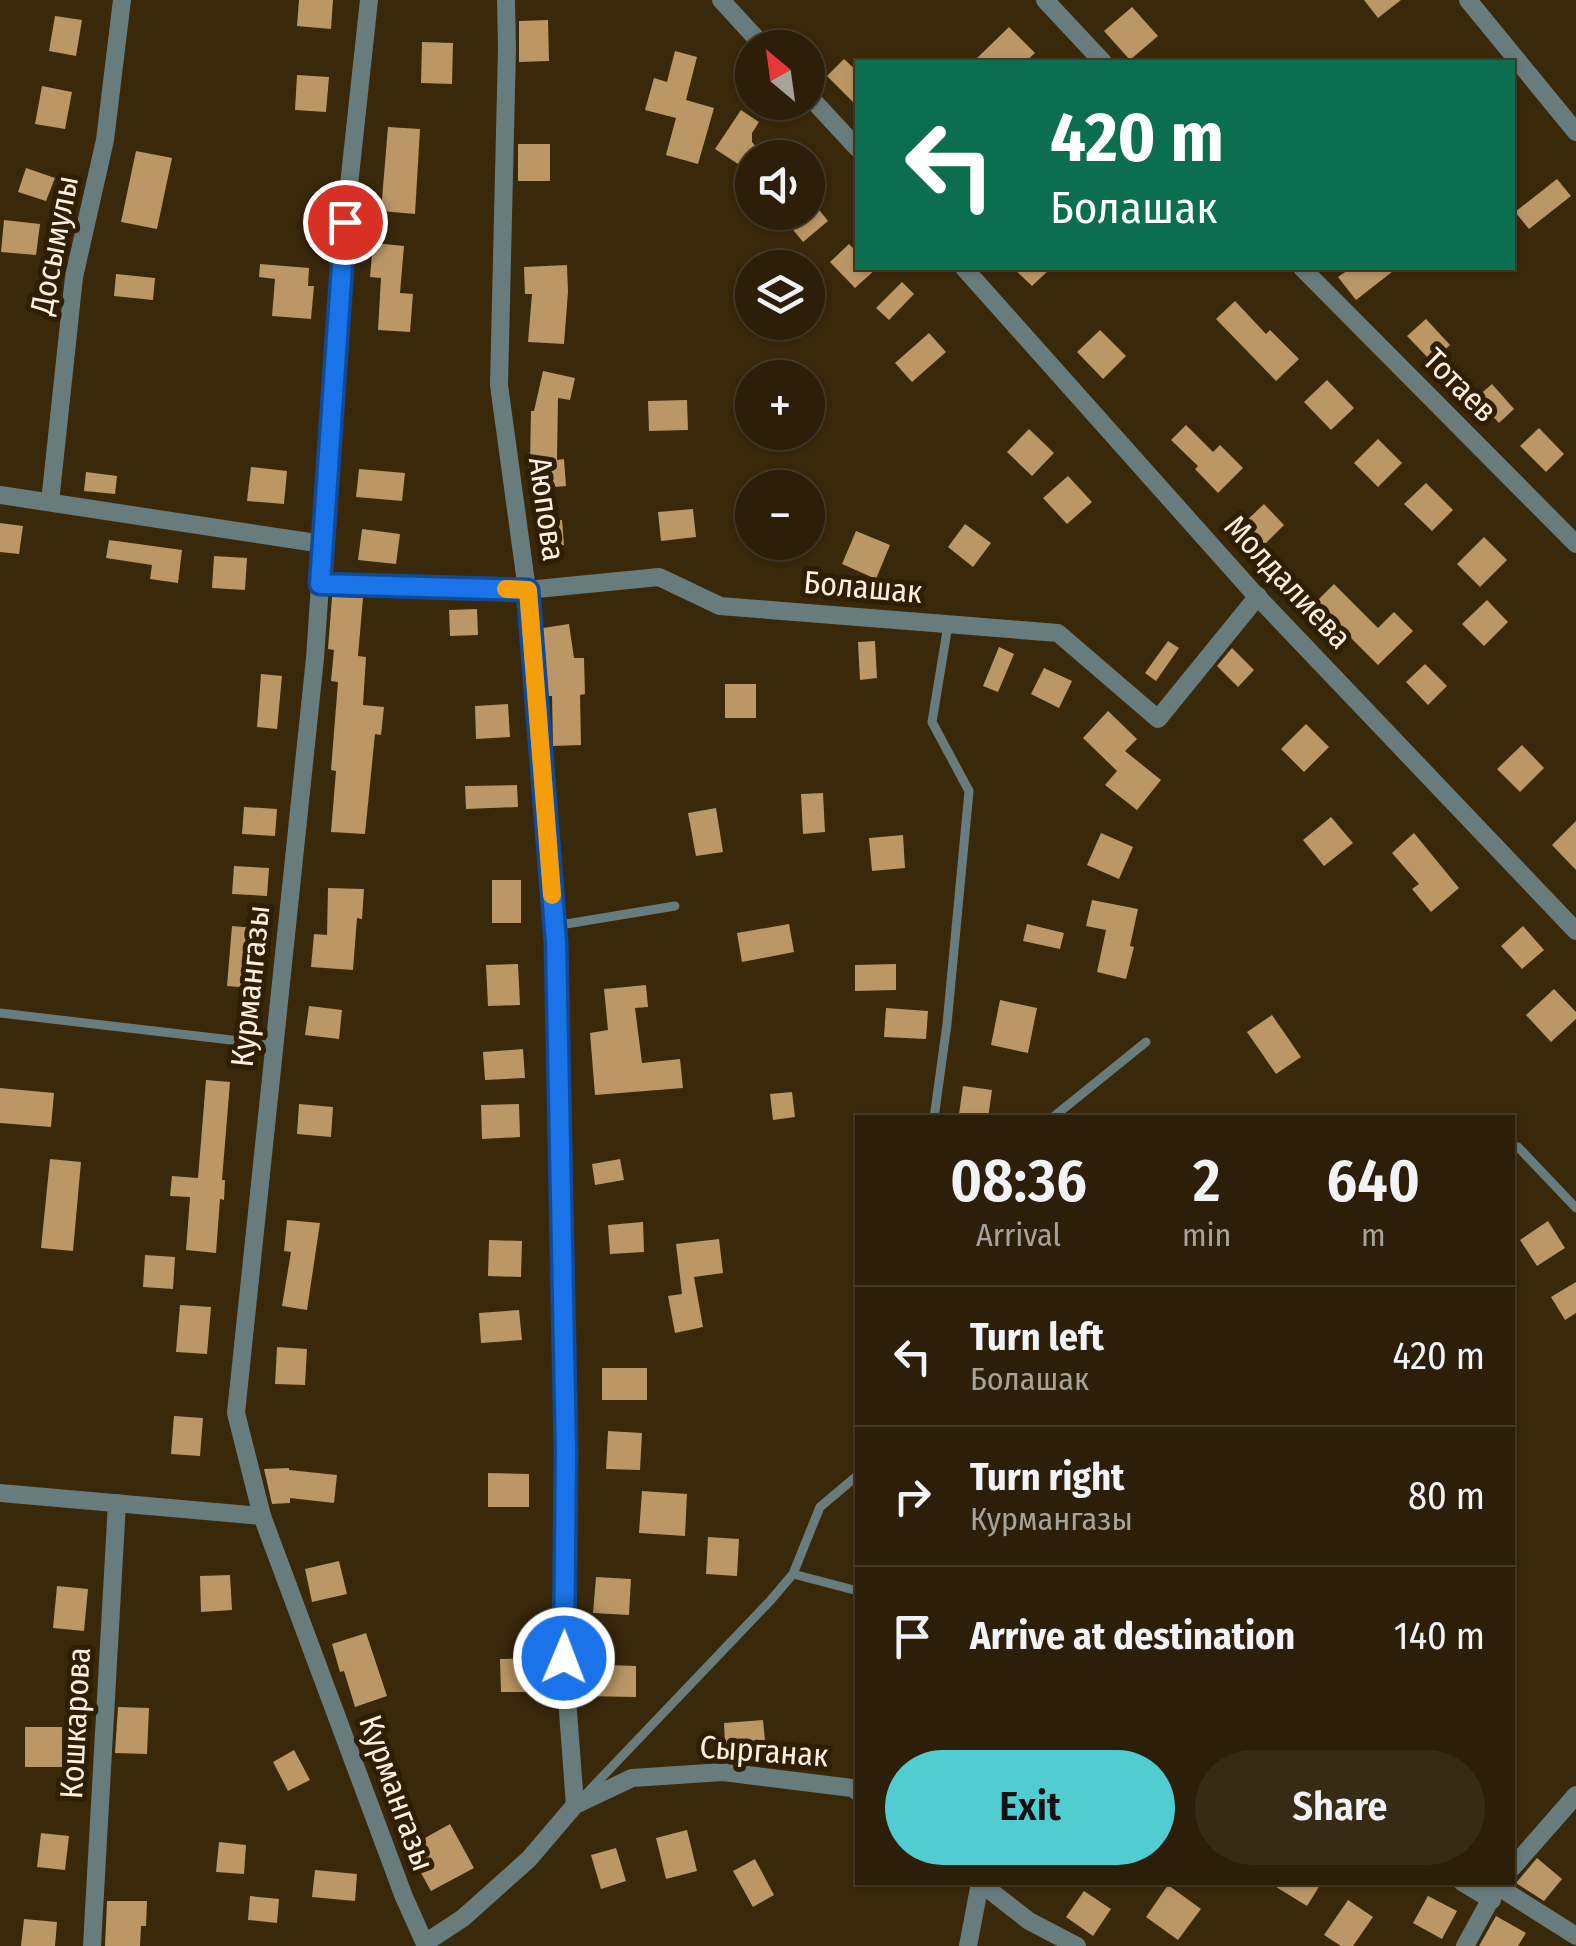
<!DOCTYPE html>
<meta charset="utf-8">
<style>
:root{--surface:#2c1e08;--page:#382b16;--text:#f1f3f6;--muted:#a6a29c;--line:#483c29;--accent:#51ccd1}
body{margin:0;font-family:"Fira Sans Condensed",sans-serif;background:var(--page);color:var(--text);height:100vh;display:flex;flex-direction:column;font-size:38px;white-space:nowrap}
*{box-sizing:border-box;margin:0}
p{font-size:32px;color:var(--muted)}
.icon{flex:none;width:55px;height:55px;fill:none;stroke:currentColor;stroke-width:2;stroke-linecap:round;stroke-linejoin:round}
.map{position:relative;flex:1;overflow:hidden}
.details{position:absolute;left:855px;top:1115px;width:660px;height:770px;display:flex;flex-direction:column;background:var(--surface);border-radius:0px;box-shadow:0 2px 8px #0004,0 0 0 2px var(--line)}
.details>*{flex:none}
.top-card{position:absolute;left:855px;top:60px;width:660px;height:210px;border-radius:0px;box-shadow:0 2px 8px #0004,0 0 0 2px var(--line);background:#0b6e4f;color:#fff;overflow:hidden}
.needle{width:65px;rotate:331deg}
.buttons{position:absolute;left:735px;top:30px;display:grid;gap:20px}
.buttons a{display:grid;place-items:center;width:90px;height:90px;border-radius:50%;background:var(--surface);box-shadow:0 2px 8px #0004,0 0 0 2px var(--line);font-size:50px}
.pin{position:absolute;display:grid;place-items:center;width:85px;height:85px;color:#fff;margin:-42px;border:5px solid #fff;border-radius:50%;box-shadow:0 2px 10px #0007}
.me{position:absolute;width:110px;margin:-55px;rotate:1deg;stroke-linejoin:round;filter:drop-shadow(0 0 8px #0008)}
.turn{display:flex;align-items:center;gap:35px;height:210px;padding:0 30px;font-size:45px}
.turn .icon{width:130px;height:130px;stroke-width:2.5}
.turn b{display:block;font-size:70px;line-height:85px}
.eta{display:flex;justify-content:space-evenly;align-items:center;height:170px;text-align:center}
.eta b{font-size:60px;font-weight:600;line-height:70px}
.action{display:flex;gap:20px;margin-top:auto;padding:20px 30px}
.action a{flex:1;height:115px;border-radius:60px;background:var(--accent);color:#111;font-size:40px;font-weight:600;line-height:115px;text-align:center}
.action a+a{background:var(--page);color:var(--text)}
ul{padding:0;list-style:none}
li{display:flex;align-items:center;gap:30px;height:140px;padding:0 30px;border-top:2px solid var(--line)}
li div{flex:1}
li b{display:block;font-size:38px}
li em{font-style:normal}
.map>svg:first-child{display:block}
.building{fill:#ba9765}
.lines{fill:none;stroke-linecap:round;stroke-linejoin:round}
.lane{stroke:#697c7d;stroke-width:9}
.street{stroke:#697c7d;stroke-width:18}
.route-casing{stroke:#114b97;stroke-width:25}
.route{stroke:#1a73e8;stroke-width:18}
.slow{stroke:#f59e0b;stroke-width:18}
.labels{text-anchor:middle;stroke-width:10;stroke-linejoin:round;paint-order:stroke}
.street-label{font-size:32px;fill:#fdf1e1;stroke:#2f1e02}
</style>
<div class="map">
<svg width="1576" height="1946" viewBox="0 0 1576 1946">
<rect width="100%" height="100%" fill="#3a280b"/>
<g class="building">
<path d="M 299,0 L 333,0 L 331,29 L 297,26 Z"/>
<path d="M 1364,0 L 1401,0 L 1378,18 Z"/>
<path d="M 1132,7 L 1158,36 L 1130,60 L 1104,31 Z"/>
<path d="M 55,16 L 82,20 L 76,56 L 49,51 Z"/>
<path d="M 548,20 L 549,61 L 519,62 L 519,21 Z"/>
<path d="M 1009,27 L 1035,53 L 1025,62 L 973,62 Z"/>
<path d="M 422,42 L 453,43 L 452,84 L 421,83 Z"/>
<path d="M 675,51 L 697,57 L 686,100 L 714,108 L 698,164 L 666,155 L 676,118 L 645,110 L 654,78 L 667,82 Z"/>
<path d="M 844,59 L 858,72 L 858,107 L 827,76 Z"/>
<path d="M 297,75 L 329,77 L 326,112 L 295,110 Z"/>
<path d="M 42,86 L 72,92 L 65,129 L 35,124 Z"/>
<path d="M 741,110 L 759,122 L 752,133 L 752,142 L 766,158 L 752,158 L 752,173 L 715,149 Z"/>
<path d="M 388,127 L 420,129 L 415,214 L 381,211 Z"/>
<rect x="518" y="144" width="32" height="37"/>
<path d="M 136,151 L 172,158 L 157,229 L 121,222 Z"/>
<path d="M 26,168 L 55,178 L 46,201 L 18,192 Z"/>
<path d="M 1557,179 L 1571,196 L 1529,229 L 1515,212 Z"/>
<path d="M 808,196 L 828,221 L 803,242 L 786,221 L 796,212 L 808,212 Z"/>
<path d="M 4,220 L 40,224 L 36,255 L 1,252 Z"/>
<path d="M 373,243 L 404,246 L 400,293 L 413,294 L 410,332 L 378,330 L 381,278 L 370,277 Z"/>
<path d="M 849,244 L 858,253 L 858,268 L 877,268 L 855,288 L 830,262 Z"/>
<path d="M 260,264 L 309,268 L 308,286 L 314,286 L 311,319 L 272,316 L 275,279 L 259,277 Z"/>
<path d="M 567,265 L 568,292 L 564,344 L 528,342 L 532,294 L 525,294 L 524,267 Z"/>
<path d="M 1013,268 L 1051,268 L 1032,286 Z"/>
<path d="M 1351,268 L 1397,268 L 1356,300 L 1338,277 Z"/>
<path d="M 116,274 L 155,278 L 153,300 L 114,296 Z"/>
<path d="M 902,282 L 914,294 L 889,320 L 876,308 Z"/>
<path d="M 1235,301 L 1266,334 L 1270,330 L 1299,359 L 1276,381 L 1216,319 Z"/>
<path d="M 1426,319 L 1450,345 L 1432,362 L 1407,336 Z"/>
<path d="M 1100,330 L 1126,356 L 1103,379 L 1077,352 Z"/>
<path d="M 929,333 L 946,352 L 912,382 L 895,363 Z"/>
<path d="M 543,371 L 575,378 L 570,400 L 558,398 L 557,460 L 564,459 L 566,486 L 531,489 L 528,463 L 530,463 L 531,411 L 534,411 Z"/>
<path d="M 1327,380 L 1354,408 L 1331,430 L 1304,402 Z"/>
<path d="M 1492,384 L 1514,409 L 1499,423 L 1476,398 Z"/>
<path d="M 687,400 L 688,430 L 649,431 L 648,401 Z"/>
<path d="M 1186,425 L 1213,452 L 1220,445 L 1243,468 L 1218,493 L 1195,469 L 1198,466 L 1171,440 Z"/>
<path d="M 1539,428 L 1564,454 L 1546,472 L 1520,446 Z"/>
<path d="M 1029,429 L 1054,453 L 1032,476 L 1007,452 Z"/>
<path d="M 1378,439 L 1402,463 L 1378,487 L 1354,463 Z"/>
<path d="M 251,467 L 287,471 L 284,504 L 247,501 Z"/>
<path d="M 359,469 L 405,473 L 402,501 L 356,497 Z"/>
<path d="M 86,472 L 117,476 L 115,494 L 84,491 Z"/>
<path d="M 1068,476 L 1092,502 L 1067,524 L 1043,498 Z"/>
<path d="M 1426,483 L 1453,510 L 1432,531 L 1404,504 Z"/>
<path d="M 1264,504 L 1284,525 L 1263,546 L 1242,525 Z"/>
<path d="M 693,509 L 696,537 L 661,541 L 658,512 Z"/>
<path d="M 562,520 L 564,545 L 540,547 L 538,522 Z"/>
<path d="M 0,523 L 23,526 L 19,554 L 0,552 Z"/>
<path d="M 965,524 L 991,543 L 973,567 L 948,547 Z"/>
<path d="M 362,529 L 400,534 L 396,564 L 358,560 Z"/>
<path d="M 856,531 L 890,545 L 876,579 L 842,564 Z"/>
<path d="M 1484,537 L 1507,560 L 1480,587 L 1457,564 Z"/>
<path d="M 109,540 L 182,550 L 178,583 L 150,579 L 152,565 L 106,558 Z"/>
<path d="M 214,556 L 247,558 L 245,590 L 212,588 Z"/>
<path d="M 1334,584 L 1378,628 L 1394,612 L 1413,631 L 1378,665 L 1342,629 L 1339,632 L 1313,605 Z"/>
<path d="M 332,597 L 363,598 L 358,656 L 366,657 L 363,705 L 384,707 L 381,735 L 375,734 L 365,834 L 331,832 L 336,771 L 331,770 L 338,682 L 331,681 L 334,650 L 328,649 Z"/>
<path d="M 1487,600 L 1508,622 L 1484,646 L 1462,624 Z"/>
<path d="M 477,609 L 478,635 L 450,636 L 449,610 Z"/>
<path d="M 569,624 L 574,658 L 584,658 L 585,694 L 580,695 L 581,745 L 553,746 L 552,696 L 548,696 L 543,628 Z"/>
<path d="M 875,641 L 877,678 L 860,680 L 858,642 Z"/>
<path d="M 1168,641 L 1179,648 L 1156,681 L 1145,673 Z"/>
<path d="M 999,647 L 1014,654 L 998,692 L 983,686 Z"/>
<path d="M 1232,648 L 1254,670 L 1238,687 L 1217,666 Z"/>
<path d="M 1425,664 L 1447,686 L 1428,705 L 1406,682 Z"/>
<path d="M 1044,668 L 1072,681 L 1059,708 L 1031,694 Z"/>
<path d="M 261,674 L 282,676 L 277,729 L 257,727 Z"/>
<rect x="725" y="684" width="31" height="34"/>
<path d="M 508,704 L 510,737 L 476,739 L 475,706 Z"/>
<path d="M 1108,711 L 1137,739 L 1125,751 L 1161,780 L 1137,810 L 1105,785 L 1117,771 L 1083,738 Z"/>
<path d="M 1306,724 L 1329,747 L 1304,772 L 1281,749 Z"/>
<path d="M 1522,745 L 1544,768 L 1520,792 L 1497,769 Z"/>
<path d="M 517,785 L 518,807 L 466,809 L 465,786 Z"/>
<path d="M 823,793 L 825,832 L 803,834 L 801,794 Z"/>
<path d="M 244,807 L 277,809 L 275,836 L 242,834 Z"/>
<path d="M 716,808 L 723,852 L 696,856 L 688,813 Z"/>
<path d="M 1331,817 L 1353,843 L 1324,866 L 1303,840 Z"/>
<path d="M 1576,821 L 1576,870 L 1552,845 Z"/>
<path d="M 1101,833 L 1133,847 L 1119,879 L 1087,865 Z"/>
<path d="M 1414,833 L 1459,888 L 1431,912 L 1412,889 L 1419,884 L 1392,853 Z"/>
<path d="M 903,835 L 905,868 L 872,871 L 869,838 Z"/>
<path d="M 234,866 L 269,868 L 267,896 L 232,894 Z"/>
<rect x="492" y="880" width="29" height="43"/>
<path d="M 328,888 L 364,889 L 362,919 L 357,918 L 353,970 L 311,967 L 314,934 L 327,935 Z"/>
<path d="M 1092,900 L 1138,909 L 1130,946 L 1134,947 L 1126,979 L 1097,972 L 1106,930 L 1086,926 Z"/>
<path d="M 789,924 L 794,952 L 742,962 L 737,933 Z"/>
<path d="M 1027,924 L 1064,933 L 1060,949 L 1023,941 Z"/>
<path d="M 232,926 L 255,928 L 251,988 L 227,986 Z"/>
<path d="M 1523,926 L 1544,950 L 1522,969 L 1501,946 Z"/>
<path d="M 518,964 L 520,1005 L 488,1006 L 486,965 Z"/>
<path d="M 896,964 L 896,990 L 855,991 L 855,965 Z"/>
<path d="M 646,985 L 648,1007 L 635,1008 L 642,1063 L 680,1059 L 683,1088 L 595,1095 L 590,1033 L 608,1030 L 604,989 Z"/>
<path d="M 1554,989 L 1576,1012 L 1576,1019 L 1551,1042 L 1526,1015 Z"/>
<path d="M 1000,1000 L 1037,1008 L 1028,1053 L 991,1045 Z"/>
<path d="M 309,1006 L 342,1010 L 339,1039 L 305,1035 Z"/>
<path d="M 886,1008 L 928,1011 L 926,1039 L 884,1037 Z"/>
<path d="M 1272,1015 L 1301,1057 L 1276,1074 L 1247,1032 Z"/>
<path d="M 523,1049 L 525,1078 L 485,1080 L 483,1052 Z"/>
<path d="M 206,1080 L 230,1082 L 222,1180 L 225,1180 L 224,1200 L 220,1199 L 216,1253 L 186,1250 L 190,1197 L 170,1196 L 172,1176 L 198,1178 Z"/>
<path d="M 963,1086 L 992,1090 L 988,1118 L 959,1114 Z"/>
<path d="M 0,1088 L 54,1093 L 51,1127 L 0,1123 Z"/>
<path d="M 792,1092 L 795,1117 L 773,1120 L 770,1094 Z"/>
<path d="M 299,1104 L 333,1107 L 331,1137 L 297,1134 Z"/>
<path d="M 519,1104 L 520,1137 L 482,1139 L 481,1105 Z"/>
<path d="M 50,1159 L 81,1162 L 73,1251 L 41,1248 Z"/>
<path d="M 620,1159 L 624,1180 L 595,1185 L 592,1164 Z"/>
<path d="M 287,1220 L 320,1223 L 307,1310 L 282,1306 L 291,1252 L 284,1251 Z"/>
<path d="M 1548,1221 L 1565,1248 L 1537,1266 L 1520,1240 Z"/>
<path d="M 643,1222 L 644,1252 L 610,1254 L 608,1225 Z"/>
<path d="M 719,1239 L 723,1273 L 694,1277 L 703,1327 L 675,1333 L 668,1296 L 682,1294 L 676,1244 Z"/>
<path d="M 489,1240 L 522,1241 L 521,1277 L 488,1276 Z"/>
<path d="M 145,1255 L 175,1257 L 173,1289 L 143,1287 Z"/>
<path d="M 1576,1282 L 1576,1313 L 1565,1320 L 1551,1297 Z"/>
<path d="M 180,1305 L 211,1307 L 207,1354 L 176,1352 Z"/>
<path d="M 519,1310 L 522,1340 L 481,1343 L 479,1313 Z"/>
<path d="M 277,1347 L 307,1349 L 305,1385 L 275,1384 Z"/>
<rect x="602" y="1368" width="45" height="32"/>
<path d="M 174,1416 L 203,1418 L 200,1456 L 171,1454 Z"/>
<path d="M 608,1431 L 642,1433 L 640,1470 L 606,1469 Z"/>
<path d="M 289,1468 L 289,1470 L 337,1475 L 334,1503 L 290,1498 L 290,1503 L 272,1504 L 264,1469 Z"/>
<path d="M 488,1473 L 529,1474 L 529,1507 L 488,1507 Z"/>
<path d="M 642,1491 L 687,1494 L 685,1536 L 639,1533 Z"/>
<path d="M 708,1537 L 739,1539 L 737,1576 L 706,1574 Z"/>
<path d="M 339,1561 L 347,1594 L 312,1602 L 305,1569 Z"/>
<path d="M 230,1575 L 232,1610 L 201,1612 L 200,1576 Z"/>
<path d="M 596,1577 L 631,1579 L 629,1615 L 593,1613 Z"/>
<path d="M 57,1586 L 88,1589 L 84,1631 L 53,1628 Z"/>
<path d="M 366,1633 L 387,1696 L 355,1707 L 344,1671 L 340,1672 L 332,1644 Z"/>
<path d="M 529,1658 L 530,1692 L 501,1692 L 500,1659 Z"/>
<path d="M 577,1664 L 636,1666 L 636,1697 L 579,1696 Z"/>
<path d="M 118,1707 L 149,1708 L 147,1754 L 115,1753 Z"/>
<path d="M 763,1720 L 765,1741 L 725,1744 L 724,1723 Z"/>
<rect x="25" y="1727" width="37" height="40"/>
<path d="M 294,1750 L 310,1780 L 288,1791 L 273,1762 Z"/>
<path d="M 450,1824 L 474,1868 L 431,1891 L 407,1848 Z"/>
<path d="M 687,1830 L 697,1871 L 666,1879 L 656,1838 Z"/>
<path d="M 41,1833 L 69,1836 L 65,1870 L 37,1867 Z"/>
<path d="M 219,1842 L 246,1845 L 244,1874 L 216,1872 Z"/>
<path d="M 616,1848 L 626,1881 L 601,1889 L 591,1855 Z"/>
<path d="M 1537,1858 L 1562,1879 L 1544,1901 L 1516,1883 Z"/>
<path d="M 755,1859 L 774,1895 L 753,1907 L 733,1871 Z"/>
<path d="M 315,1870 L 357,1874 L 355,1901 L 312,1897 Z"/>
<path d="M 1268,1882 L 1322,1882 L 1307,1906 Z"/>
<path d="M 1168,1885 L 1201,1909 L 1178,1940 L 1146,1917 Z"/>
<path d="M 1084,1891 L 1111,1909 L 1093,1936 L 1066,1917 Z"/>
<path d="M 250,1896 L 279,1899 L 277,1923 L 248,1920 Z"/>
<path d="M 1428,1896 L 1457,1911 L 1442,1939 L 1413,1923 Z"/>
<path d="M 1348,1900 L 1373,1917 L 1353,1946 L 1341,1946 L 1324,1935 Z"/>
<path d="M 107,1901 L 147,1901 L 146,1926 L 141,1926 L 140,1946 L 105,1946 Z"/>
<path d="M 1496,1916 L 1526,1933 L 1518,1946 L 1479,1946 Z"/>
<path d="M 24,1919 L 57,1922 L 55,1946 L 21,1946 Z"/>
</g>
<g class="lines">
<g class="lane">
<path d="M 554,926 L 675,906"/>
<path d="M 0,1013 L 274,1045"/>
<path d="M 934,1118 L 947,1024 L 969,791 L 932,722 L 948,625"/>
<path d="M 1052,1118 L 1146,1042"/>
<path d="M 1518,1147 L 1576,1208"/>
<path d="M 793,1574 L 858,1591"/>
<path d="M 584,1796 L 770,1601 L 793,1574 L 820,1507 L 858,1475"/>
</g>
<g class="street">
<path d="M 369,0 L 345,222 L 315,658 L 236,1413 L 262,1516 L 404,1897 L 426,1946"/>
<path d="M 506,0 L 507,48 L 499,385 L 527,590 L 556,942 L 566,1451 L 564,1658 L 575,1805"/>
<path d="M 721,0 L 765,48"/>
<path d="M 1045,0 L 1103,62"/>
<path d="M 1468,0 L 1576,132"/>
<path d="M 808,95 L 858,149"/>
<path d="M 964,268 L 1252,591 L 1576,931"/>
<path d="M 1302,268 L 1576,544"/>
<path d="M 0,495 L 323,544"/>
<path d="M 50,502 L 74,277 L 105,140 L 122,0"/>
<path d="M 320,584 L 527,590 L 659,577 L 720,606 L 1058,633 L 1158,719 L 1258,596"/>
<path d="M 0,1493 L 262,1516"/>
<path d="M 1512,1868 L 1576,1795"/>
<path d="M 979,1882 L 1029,1921 L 1077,1946"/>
<path d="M 1462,1882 L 1492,1900"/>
<path d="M 1497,1886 L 1576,1936"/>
<path d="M 425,1943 L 463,1918 L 529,1859 L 575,1805 L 632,1778 L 723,1772 L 852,1788 L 858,1792"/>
<path d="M 92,1946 L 117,1503"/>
<path d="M 968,1946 L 980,1883"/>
<path d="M 1465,1946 L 1500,1882"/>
</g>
</g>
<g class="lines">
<g class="route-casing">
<path id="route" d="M 345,222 L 320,584 L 528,590 L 556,942 L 566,1451 L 564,1658"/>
</g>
<use href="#route" class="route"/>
<path class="slow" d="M 506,589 L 528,590 L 552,895"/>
</g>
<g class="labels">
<g class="street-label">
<text transform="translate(54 245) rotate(-79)" y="11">Досымулы</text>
<text transform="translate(1460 385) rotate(45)" y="11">Тотаев</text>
<text transform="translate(547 509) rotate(82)" y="11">Аюпова</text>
<text transform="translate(1288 582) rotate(47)" y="11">Молдалиева</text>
<text transform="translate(863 587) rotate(5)" y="11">Болашак</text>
<text transform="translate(250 986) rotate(-84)" y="11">Курмангазы</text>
<text transform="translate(75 1723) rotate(-87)" y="11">Кошкарова</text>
<text transform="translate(764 1751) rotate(4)" y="11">Сырганак</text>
<text transform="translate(397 1793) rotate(70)" y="11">Курмангазы</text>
</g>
</g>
</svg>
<div class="buttons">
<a><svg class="needle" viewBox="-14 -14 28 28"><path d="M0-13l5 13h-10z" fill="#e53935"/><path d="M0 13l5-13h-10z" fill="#a6a29c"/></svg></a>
<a><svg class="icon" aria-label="sound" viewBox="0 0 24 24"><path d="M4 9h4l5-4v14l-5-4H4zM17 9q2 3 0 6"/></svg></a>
<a><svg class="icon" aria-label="layers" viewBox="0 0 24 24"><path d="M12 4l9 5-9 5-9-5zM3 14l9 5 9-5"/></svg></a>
<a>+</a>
<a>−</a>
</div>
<div class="pin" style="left:345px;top:222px;background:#d93025"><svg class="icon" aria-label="arrive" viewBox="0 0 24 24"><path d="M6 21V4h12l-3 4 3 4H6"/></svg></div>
<svg class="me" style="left:564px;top:1658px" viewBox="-20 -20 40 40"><circle r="17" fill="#1a73e8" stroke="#fff" stroke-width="3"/><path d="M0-11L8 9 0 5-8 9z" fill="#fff"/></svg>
<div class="top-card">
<div class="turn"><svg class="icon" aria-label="left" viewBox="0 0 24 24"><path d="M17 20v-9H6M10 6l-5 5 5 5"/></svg><div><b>420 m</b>Болашак</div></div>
</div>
<section class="details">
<div class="eta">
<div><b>08:36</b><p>Arrival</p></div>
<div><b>2</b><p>min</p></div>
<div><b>640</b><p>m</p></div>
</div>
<ul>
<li><svg class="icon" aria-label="left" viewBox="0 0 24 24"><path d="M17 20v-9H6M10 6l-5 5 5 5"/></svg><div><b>Turn left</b><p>Болашак</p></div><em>420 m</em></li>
<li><svg class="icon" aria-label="right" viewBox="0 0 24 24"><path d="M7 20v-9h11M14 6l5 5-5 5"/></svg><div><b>Turn right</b><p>Курмангазы</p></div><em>80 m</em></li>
<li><svg class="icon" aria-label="arrive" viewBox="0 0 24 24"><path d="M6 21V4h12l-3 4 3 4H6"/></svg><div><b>Arrive at destination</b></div><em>140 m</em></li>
</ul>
<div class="action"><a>Exit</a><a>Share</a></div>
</section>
</div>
